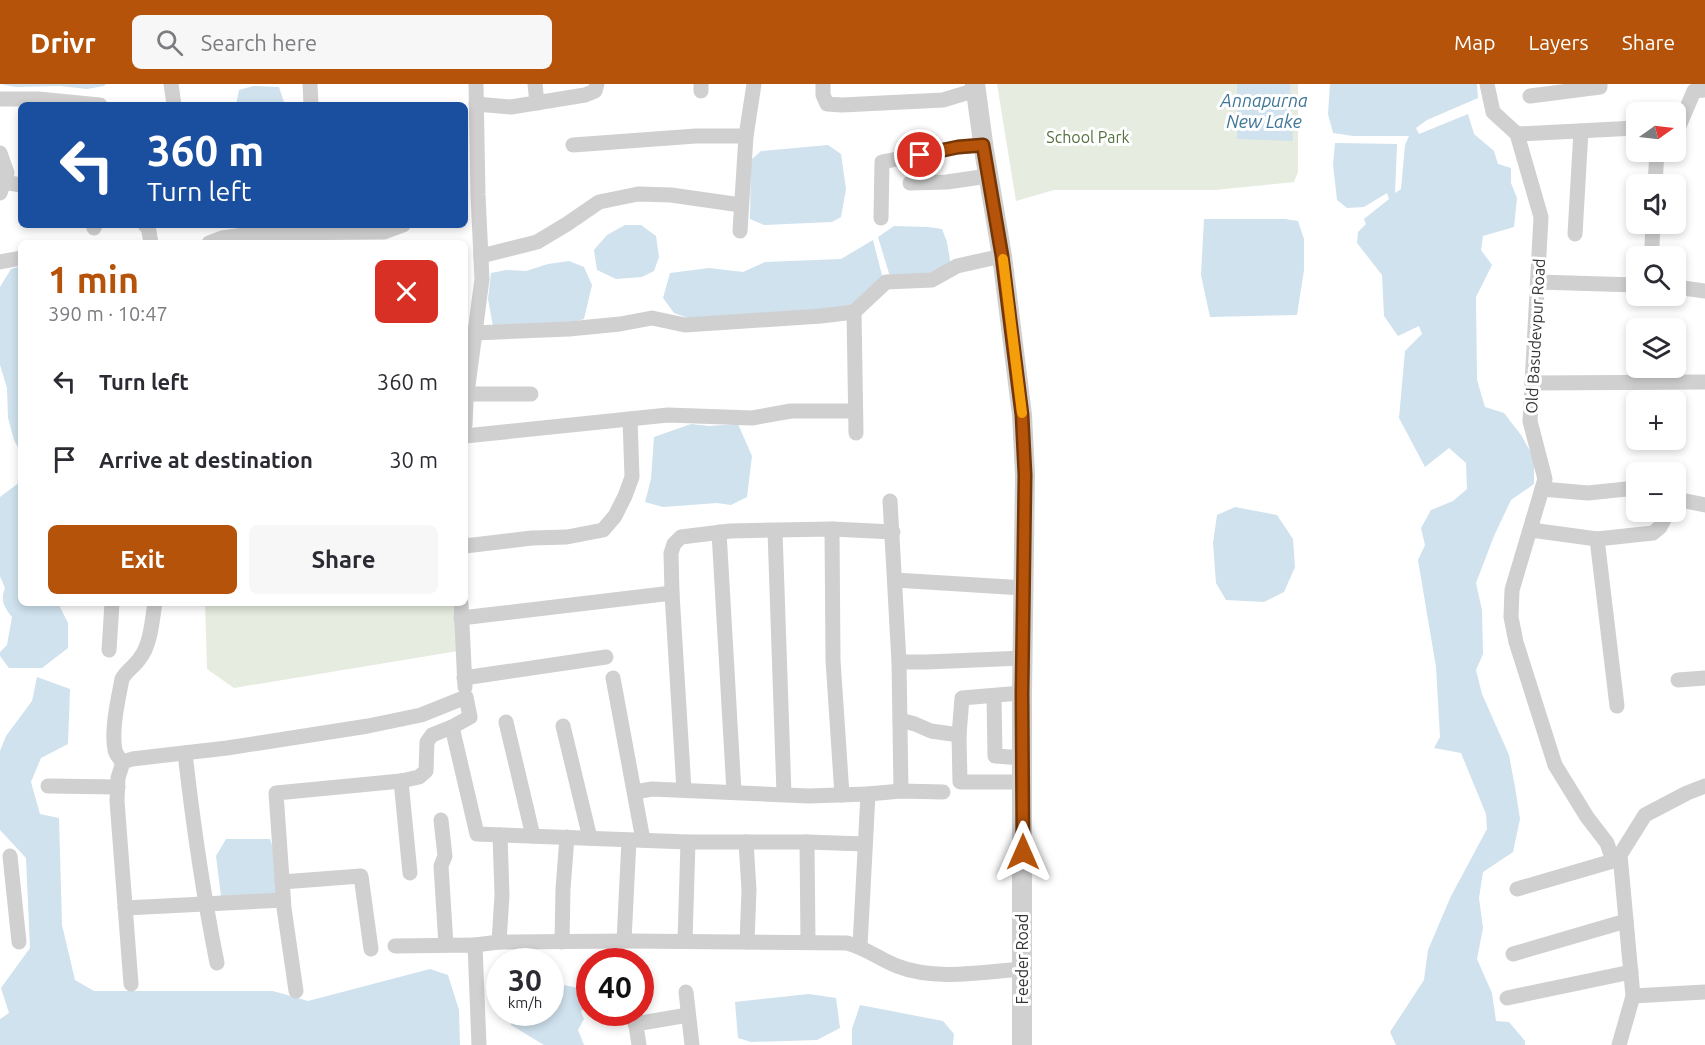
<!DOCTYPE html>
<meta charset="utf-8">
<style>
:root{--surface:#fff;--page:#f7f7f7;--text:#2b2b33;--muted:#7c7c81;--accent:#b45309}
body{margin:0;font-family:Ubuntu,sans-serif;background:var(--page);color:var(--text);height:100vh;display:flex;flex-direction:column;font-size:22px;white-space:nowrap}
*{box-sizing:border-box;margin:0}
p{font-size:20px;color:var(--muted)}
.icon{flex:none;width:33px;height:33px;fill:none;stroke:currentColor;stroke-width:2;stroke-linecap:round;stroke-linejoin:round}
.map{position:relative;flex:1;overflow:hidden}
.details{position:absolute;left:18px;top:156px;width:450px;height:366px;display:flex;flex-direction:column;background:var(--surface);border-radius:9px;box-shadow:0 3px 9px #0003}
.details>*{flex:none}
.hud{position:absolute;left:18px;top:18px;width:450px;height:126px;border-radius:9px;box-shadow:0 3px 9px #0003;background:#1a4fa0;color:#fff;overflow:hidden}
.needle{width:39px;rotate:76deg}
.fabs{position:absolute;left:1626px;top:18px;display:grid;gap:12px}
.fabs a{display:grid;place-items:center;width:60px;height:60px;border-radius:9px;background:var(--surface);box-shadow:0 3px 9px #0003;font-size:30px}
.speed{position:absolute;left:486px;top:864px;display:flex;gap:12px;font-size:30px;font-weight:700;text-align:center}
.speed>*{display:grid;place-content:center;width:78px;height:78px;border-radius:50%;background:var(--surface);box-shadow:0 3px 9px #0003;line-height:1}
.speed small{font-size:15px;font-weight:400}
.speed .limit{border:9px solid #d22;background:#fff;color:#111}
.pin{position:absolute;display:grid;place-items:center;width:51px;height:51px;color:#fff;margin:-26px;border:3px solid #fff;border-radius:50%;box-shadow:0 2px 6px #0007}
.me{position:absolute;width:66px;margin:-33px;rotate:0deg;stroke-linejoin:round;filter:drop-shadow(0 0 4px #0008)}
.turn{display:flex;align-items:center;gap:21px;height:126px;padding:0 30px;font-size:27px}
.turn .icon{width:78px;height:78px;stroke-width:2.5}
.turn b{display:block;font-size:42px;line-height:51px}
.round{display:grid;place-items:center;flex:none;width:63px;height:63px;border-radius:9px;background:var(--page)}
.summary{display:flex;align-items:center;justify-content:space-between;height:102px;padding:0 30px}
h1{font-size:36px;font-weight:700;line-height:45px;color:var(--accent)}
.cta{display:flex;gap:12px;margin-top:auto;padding:12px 30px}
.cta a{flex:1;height:69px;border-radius:9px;background:var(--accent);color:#fff;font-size:24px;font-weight:700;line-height:69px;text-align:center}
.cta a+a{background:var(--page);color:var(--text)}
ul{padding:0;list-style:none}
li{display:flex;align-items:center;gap:18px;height:78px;padding:0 30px}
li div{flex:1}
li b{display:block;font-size:22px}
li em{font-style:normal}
header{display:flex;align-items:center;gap:36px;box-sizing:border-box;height:84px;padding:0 30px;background:var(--accent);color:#fff}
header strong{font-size:28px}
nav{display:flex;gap:33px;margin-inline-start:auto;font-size:21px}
.search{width:420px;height:54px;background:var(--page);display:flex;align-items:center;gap:15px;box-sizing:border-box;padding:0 21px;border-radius:9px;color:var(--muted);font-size:22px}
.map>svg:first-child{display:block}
.green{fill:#e6ecdf}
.water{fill:#cfe2ee}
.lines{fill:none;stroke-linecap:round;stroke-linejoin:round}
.minor{stroke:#d0d0d0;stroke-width:15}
.tertiary{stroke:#d0d0d0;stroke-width:20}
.route-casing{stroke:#753606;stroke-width:15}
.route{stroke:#b45309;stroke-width:10}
.slow{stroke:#f59e0b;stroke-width:10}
.labels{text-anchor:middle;stroke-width:6;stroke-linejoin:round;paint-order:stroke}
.park-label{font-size:16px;fill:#56703f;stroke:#fff}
.street-label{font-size:16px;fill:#333;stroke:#fff}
.water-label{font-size:18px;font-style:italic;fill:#3f7597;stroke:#fff}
</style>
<header>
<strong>Drivr</strong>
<div class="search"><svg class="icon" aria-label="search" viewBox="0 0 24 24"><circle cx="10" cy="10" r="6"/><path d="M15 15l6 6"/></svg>Search here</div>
<nav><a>Map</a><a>Layers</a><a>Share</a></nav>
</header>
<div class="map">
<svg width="1705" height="961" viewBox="0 0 1705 961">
<rect width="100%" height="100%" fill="#fff"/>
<g class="green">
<path d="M 997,0 L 1298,0 L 1298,88 L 1294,98 L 1215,106 L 1054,106 L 1016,117 Z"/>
<path d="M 205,519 L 453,519 L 458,567 L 234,604 L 207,585 Z"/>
</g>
<g class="water">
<path d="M 0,0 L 106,0 L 104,2 L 87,5 L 60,2 L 16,3 Z"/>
<path d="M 1237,0 L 1290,0 L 1293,57 L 1237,55 Z"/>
<path d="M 1330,0 L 1477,0 L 1478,14 L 1427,36 L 1416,44 L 1419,50 L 1468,30 L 1474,50 L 1494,67 L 1498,80 L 1511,84 L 1511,99 L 1517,114 L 1514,143 L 1483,152 L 1481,166 L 1492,181 L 1476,213 L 1477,296 L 1485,323 L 1504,329 L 1521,351 L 1534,374 L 1534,400 L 1511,416 L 1494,452 L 1476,499 L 1482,526 L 1483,570 L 1476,586 L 1482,610 L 1509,671 L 1515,703 L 1520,735 L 1513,768 L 1483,788 L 1479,814 L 1483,844 L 1477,875 L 1492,909 L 1496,937 L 1509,938 L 1525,957 L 1525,961 L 1396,961 L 1390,948 L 1424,896 L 1428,866 L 1451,812 L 1487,745 L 1486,730 L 1461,669 L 1434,664 L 1440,653 L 1436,583 L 1418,476 L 1425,461 L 1421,444 L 1431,426 L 1453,417 L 1467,405 L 1466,379 L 1449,364 L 1425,383 L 1399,334 L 1405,267 L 1422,250 L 1419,242 L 1398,252 L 1384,232 L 1382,191 L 1357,159 L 1358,148 L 1366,140 L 1364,135 L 1389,115 L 1387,109 L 1364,123 L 1347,124 L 1337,116 L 1333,81 L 1335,59 L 1397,60 L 1395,109 L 1401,105 L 1405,61 L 1409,52 L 1353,52 L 1333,49 L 1328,30 Z"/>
<path d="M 253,2 L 279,3 L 285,21 L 236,21 L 239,6 Z"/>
<path d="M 828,61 L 841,70 L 846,105 L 841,133 L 832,138 L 764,141 L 750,135 L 751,76 L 761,67 Z"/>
<path d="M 1204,135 L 1285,135 L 1298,137 L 1304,155 L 1304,186 L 1297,231 L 1210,233 L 1201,191 Z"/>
<path d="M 625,141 L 641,141 L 656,152 L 659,173 L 654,187 L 642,193 L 616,195 L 597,186 L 594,166 L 607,151 Z"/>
<path d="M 894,142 L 928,143 L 942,145 L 947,158 L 951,182 L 929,193 L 891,196 L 878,153 Z"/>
<path d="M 873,156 L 883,195 L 851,226 L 688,234 L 674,229 L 663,214 L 670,189 L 709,184 L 743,188 L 765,178 L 841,175 Z"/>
<path d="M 569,177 L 584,183 L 592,201 L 584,235 L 560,242 L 493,242 L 488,215 L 491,189 L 506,186 L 526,187 L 548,180 Z"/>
<path d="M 21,182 L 21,369 L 14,356 L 8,334 L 7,304 L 0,281 L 0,203 L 11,185 Z"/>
<path d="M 691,340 L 709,342 L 738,340 L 752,372 L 747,413 L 731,421 L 717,419 L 663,423 L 645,418 L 651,395 L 654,353 Z"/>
<path d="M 21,395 L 21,519 L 58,519 L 68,539 L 68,564 L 42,584 L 9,584 L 0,572 L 0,568 L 7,561 L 12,533 C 4,523 0,516 5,504 L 0,492 L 0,413 L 20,398 Z"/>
<path d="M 1235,423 L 1277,431 L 1293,455 L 1295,483 L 1284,508 L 1264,518 L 1226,516 L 1216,499 L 1213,459 L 1217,431 Z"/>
<path d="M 37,593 L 70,605 L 68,660 L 41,674 L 31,698 L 40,730 L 59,734 L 62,841 L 75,896 L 94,907 L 273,907 L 308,917 L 430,885 L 448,891 L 459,926 L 460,961 L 0,961 L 0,935 L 9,929 L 1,904 L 30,864 L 26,774 L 0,746 L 0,667 L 6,652 L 32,617 Z"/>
<path d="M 226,755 L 270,755 L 276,773 L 276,811 L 221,812 L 216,772 Z"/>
<path d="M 559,900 L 583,905 L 587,915 L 581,928 L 584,935 L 578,946 L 584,961 L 544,961 L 511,941 L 509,929 L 550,928 L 551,901 Z"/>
<path d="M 809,910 L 836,914 L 840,944 L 817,956 L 751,958 L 738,954 L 735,918 Z"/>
<path d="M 860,921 L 943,937 L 954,950 L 953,961 L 852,961 L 852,945 Z"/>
</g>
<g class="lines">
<g class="minor">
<path d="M 171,0 L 174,21"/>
<path d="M 310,0 L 311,21"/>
<path d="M 535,0 L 537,19"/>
<path d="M 701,0 L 701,7"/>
<path d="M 823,0 L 823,11 L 827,20 L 842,21 L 943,16 L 976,6"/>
<path d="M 1487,0 L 1493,28 L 1517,50 L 1541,133 L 1530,337 L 1545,395 L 1512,506 L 1511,533 L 1516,558 L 1555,681 L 1587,733 L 1607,759 L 1613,777"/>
<path d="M 1530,12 L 1600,3 L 1600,0"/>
<path d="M 0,15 L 38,15 L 100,21"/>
<path d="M 476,20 L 511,23 L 585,11 L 595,7 L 597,0"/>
<path d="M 1676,42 L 1679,42 L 1694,7 L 1705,6"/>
<path d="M 1517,50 L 1636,44"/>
<path d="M 573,61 L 696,52 L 746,52"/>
<path d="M 0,69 L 7,89 L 0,109"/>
<path d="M 3,98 L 21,101"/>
<path d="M 910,99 L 947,98 L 988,92"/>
<path d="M 1655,100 L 1657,68"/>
<path d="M 881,134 L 882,78 L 959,63 L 983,61"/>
<path d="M 145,141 L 148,142 L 151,159"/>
<path d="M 94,144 L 95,141"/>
<path d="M 740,147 L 746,52 L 754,0"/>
<path d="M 1575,150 L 1581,47"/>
<path d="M 209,159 L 222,154 L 259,149 L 384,148 L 403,141"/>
<path d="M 1652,161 L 1653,140"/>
<path d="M 481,172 L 537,158 L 567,140 L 599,118 L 638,110 L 671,111 L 741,121"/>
<path d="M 0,178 L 21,174"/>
<path d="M 1538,198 L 1636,201"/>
<path d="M 1676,203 L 1705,207"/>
<path d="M 475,249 L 569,245 L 620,240 L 652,234 L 685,241 L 821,232 L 854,228"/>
<path d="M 1532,299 L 1705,298"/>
<path d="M 467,310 L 531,310"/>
<path d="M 465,341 L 466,317 L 482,195 L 478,111 L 476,0"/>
<path d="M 856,349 L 854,228 L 886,198 L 932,196 L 957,182 L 1002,172"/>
<path d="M 465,352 L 668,331 L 752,334 L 791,327 L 855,327"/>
<path d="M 1542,405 L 1588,409 L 1636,404"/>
<path d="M 1676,415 L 1705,421"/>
<path d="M 890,417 L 899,578 L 901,707"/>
<path d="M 832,445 L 833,576 L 842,711"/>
<path d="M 1531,446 L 1597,455 L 1653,449 L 1660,443 L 1668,428"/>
<path d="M 775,447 L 784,710"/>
<path d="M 719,448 L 734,708"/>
<path d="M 1597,455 L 1617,622"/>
<path d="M 465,462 L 532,454 L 567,453 L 603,446 L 615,432 L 625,412 L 632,393 L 630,335"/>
<path d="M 895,496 L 1024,504"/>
<path d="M 461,519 L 465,603"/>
<path d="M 461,534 L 672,509"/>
<path d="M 109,566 L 112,519"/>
<path d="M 899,578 L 926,578 L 1024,574"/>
<path d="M 464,594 L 606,573"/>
<path d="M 613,594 L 643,756"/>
<path d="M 1678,596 L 1705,594"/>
<path d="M 1022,609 L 962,614 L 959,651 L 960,698 L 1023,698"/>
<path d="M 994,612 L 995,672 L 1023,674"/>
<path d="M 900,636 L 915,640 L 931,647 L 959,651"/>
<path d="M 506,638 L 533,752"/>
<path d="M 563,642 L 590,754"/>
<path d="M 452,643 L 477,750 L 688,758 L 807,758 L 865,760"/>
<path d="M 185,669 C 193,740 203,809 217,879"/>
<path d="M 123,678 L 132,675 L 227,664 L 368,642 L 421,631 L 466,613 L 470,633 L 452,643 L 432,651 L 427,658 L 426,687 L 419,693 L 401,697 L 276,709 L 284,824 L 296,907"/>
<path d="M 123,678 L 118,694 L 117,717 L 131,900"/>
<path d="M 123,678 C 120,675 116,671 115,666 C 111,646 118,616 122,595 C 126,587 135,582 140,574 C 151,560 152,536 155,519"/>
<path d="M 401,697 L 410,789"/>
<path d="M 48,702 L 118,703"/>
<path d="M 684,706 L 672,509 L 671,469 L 674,460 L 681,453 L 730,447 L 832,445 L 893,448"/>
<path d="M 635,708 L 652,705 L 809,712 L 868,710"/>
<path d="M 441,736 L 445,772 L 441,782 L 446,861"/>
<path d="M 746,758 L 749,806 L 747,858"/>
<path d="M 807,758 L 808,858"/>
<path d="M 10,772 L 19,858"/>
<path d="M 282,798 L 361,792 L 371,865"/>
<path d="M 1517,805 L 1613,777 L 1619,772"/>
<path d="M 125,824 L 283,816"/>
<path d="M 624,857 L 629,756"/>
<path d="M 685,857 L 688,758"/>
<path d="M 499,858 L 502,811 L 500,751"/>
<path d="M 562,858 L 563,805 L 567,753"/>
<path d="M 475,861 L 499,858 L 630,857 L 847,859 C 866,864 879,875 897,882 C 935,897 983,888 1022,885"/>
<path d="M 395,862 L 475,861 L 479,961"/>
<path d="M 860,862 L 868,710 L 901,707 L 943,708"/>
<path d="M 1513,870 L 1626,837"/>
<path d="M 686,908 L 692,961"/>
<path d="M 1633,912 L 1705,908"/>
<path d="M 1507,914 L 1631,888"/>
<path d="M 634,928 L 639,961"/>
<path d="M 635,940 L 688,931"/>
<path d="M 1619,961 L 1633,912 L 1620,771 L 1645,731 L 1687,709 L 1705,702"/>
</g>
<path class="tertiary" d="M 975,0 L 984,66 L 1002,172 L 1022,331 L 1025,391 L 1022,609 L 1022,961"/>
</g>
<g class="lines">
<g class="route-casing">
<path id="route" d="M 920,71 L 958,63 L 983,61 L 1002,172 L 1022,331 L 1025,391 L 1022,609 L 1023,768"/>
</g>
<use href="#route" class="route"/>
<path class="slow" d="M 1003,175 L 1022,329"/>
</g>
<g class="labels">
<g class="park-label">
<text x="1088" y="59">School Park</text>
</g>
<g class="street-label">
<text transform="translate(1535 252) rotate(-87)" y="6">Old Basudevpur Road</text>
<text transform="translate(1022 875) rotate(-90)" y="6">Feeder Road</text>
</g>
<g class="water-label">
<text x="1264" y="23">Annapurna<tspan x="1264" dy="21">New Lake</tspan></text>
</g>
</g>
</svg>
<div class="fabs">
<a><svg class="needle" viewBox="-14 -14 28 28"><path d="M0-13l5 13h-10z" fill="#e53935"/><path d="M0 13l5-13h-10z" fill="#7c7c81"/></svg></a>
<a><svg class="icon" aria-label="sound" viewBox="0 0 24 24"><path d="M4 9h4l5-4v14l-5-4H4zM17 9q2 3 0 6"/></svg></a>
<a><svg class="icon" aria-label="search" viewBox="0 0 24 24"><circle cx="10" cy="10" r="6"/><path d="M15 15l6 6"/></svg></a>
<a><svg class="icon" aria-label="layers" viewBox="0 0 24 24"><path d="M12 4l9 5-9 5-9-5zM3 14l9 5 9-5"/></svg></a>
<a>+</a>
<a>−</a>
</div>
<div class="speed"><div>30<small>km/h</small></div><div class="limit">40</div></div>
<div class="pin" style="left:920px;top:71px;background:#d93025"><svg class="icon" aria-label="arrive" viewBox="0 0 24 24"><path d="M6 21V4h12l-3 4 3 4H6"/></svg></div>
<svg class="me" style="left:1023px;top:768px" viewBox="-20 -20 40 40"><path d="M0-17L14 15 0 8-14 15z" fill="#b45309" stroke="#fff" stroke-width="4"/></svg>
<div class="hud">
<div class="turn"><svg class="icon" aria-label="left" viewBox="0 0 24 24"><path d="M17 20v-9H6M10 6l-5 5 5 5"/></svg><div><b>360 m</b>Turn left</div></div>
</div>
<section class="details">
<div class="summary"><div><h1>1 min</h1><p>390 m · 10:47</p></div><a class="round" style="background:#d93025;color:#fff"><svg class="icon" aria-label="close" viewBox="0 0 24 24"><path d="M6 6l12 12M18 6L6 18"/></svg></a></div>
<ul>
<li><svg class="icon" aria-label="left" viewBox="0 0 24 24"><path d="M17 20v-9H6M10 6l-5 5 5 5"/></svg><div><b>Turn left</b></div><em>360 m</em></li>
<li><svg class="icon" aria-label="arrive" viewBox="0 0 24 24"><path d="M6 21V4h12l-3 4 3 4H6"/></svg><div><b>Arrive at destination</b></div><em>30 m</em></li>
</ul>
<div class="cta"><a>Exit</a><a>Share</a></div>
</section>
</div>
